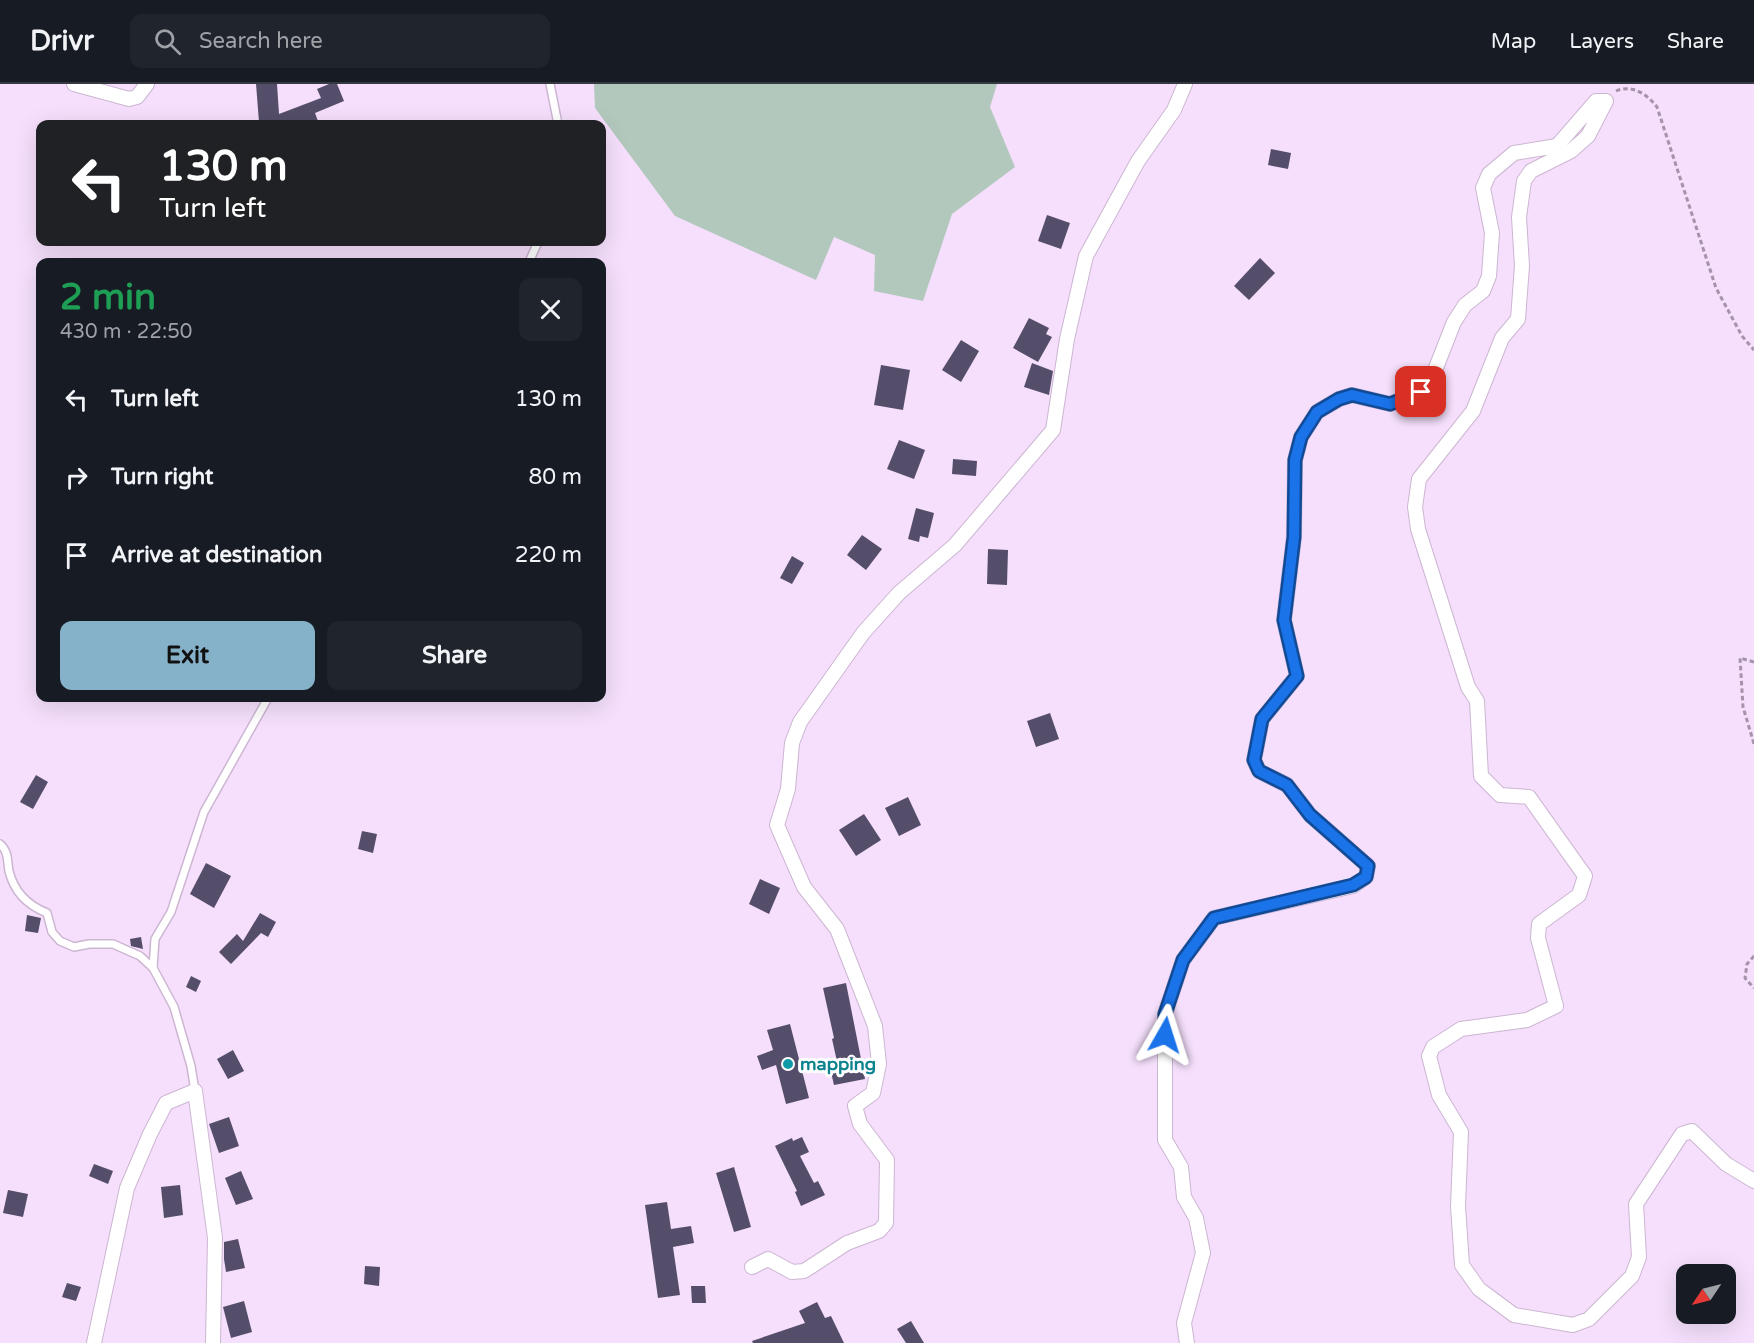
<!DOCTYPE html>
<meta charset="utf-8">
<style>
:root{--surface:#171b24;--page:#20242c;--text:#f1f3f6;--muted:#9ea1a6;--line:#363941;--accent:#85b2c9}
body{margin:0;font-family:"Varela Round",sans-serif;background:var(--page);color:var(--text);height:100vh;display:flex;flex-direction:column;font-size:22px;white-space:nowrap}
*{box-sizing:border-box;margin:0}
p{font-size:20px;color:var(--muted)}
.icon{flex:none;width:33px;height:33px;fill:none;stroke:currentColor;stroke-width:2;stroke-linecap:round;stroke-linejoin:round}
.map{position:relative;flex:1;overflow:hidden}
.details{position:absolute;left:36px;top:174px;width:570px;height:444px;display:flex;flex-direction:column;background:var(--surface);border-radius:12px;box-shadow:0 6px 24px #0002}
.details>*{flex:none}
.banner{position:absolute;left:36px;top:36px;width:570px;height:126px;border-radius:12px;box-shadow:0 6px 24px #0002;background:#202124;color:#fff;overflow:hidden}
.needle{width:39px;rotate:235deg}
.controls{position:absolute;left:1676px;top:1180px;display:grid;gap:12px}
.controls a{display:grid;place-items:center;width:60px;height:60px;border-radius:12px;background:var(--surface);box-shadow:0 6px 24px #0002;font-size:30px}
.pin{position:absolute;display:grid;place-items:center;width:51px;height:51px;color:#fff;margin:-26px;border-radius:12px;box-shadow:0 3px 9px #0006}
.me{position:absolute;width:66px;margin:-33px;rotate:6deg;stroke-linejoin:round;filter:drop-shadow(0 0 4px #0008)}
.turn{display:flex;align-items:center;gap:21px;height:126px;padding:0 24px;font-size:27px}
.turn .icon{width:78px;height:78px;stroke-width:2.5}
.turn b{display:block;font-size:42px;line-height:51px}
.round{display:grid;place-items:center;flex:none;width:63px;height:63px;border-radius:12px;background:var(--page)}
.headline{display:flex;align-items:center;justify-content:space-between;height:102px;padding:0 24px}
h1{font-size:36px;font-weight:700;line-height:45px;color:#1e9e55}
.cta{display:flex;gap:12px;margin-top:auto;padding:12px 24px}
.cta a{flex:1;height:69px;border-radius:12px;background:var(--accent);color:#111;font-size:24px;font-weight:700;line-height:69px;text-align:center}
.cta a+a{background:var(--page);color:var(--text)}
ul{padding:0;list-style:none}
li{display:flex;align-items:center;gap:18px;height:78px;padding:0 24px}
li div{flex:1}
li b{display:block;font-size:22px}
li em{font-style:normal}
header{display:flex;align-items:center;gap:36px;box-sizing:border-box;height:84px;padding:0 30px;background:var(--surface);border-bottom:2px solid var(--line)}
header strong{font-size:28px}
nav{display:flex;gap:33px;margin-inline-start:auto;font-size:21px}
.search{width:420px;height:54px;background:var(--page);display:flex;align-items:center;gap:15px;box-sizing:border-box;padding:0 21px;border-radius:12px;color:var(--muted);font-size:22px}
.map>svg:first-child{display:block}
.green{fill:#b2c8bd}
.building{fill:#554e6a}
.lines{fill:none;stroke-linecap:round;stroke-linejoin:round}
.service-casing{stroke:#ccb6d2;stroke-width:10}
.minor-casing{stroke:#ccb6d2;stroke-width:16}
.path{stroke:#a493a9;stroke-width:3;stroke-dasharray:4.5 3;stroke-linecap:butt}
.service{stroke:#fff;stroke-width:7}
.minor{stroke:#fff;stroke-width:14}
.route-casing{stroke:#114b97;stroke-width:15}
.route{stroke:#1a73e8;stroke-width:10}
.culture-dot{fill:#0f9aa8;stroke:#fff;stroke-width:2}
.labels{text-anchor:middle;stroke-width:6;stroke-linejoin:round;paint-order:stroke}
.culture-label{font-size:18px;font-weight:bold;fill:#0d838f;stroke:#fff;text-anchor:start}
</style>
<header>
<strong>Drivr</strong>
<div class="search"><svg class="icon" aria-label="search" viewBox="0 0 24 24"><circle cx="10" cy="10" r="6"/><path d="M15 15l6 6"/></svg>Search here</div>
<nav><a>Map</a><a>Layers</a><a>Share</a></nav>
</header>
<div class="map">
<svg width="1754" height="1259" viewBox="0 0 1754 1259">
<rect width="100%" height="100%" fill="#f5dffc"/>
<path class="green" d="M 594,0 L 997,0 L 990,23 L 1015,83 L 952,130 L 923,217 L 874,207 L 875,171 L 834,153 L 816,196 L 675,132 L 595,24 Z"/>
<g class="building">
<path d="M 256,0 L 277,0 L 279,30 L 321,14 L 317,5 L 329,0 L 337,0 L 344,17 L 315,29 L 319,40 L 255,40 L 259,38 Z"/>
<path d="M 1271,65 L 1291,69 L 1288,85 L 1268,81 Z"/>
<path d="M 1047,131 L 1070,139 L 1061,165 L 1038,157 Z"/>
<path d="M 1260,174 L 1275,189 L 1249,216 L 1234,202 Z"/>
<path d="M 1029,234 L 1049,244 L 1046,250 L 1052,253 L 1038,278 L 1013,264 Z"/>
<path d="M 961,256 L 979,267 L 961,298 L 942,286 Z"/>
<path d="M 1032,279 L 1053,287 L 1049,311 L 1024,303 Z"/>
<path d="M 881,281 L 910,286 L 903,326 L 874,321 Z"/>
<path d="M 899,356 L 925,366 L 914,395 L 887,385 Z"/>
<path d="M 953,375 L 977,377 L 976,392 L 952,390 Z"/>
<path d="M 916,424 L 934,429 L 928,454 L 920,452 L 919,458 L 908,455 Z"/>
<path d="M 862,451 L 882,465 L 866,486 L 847,471 Z"/>
<path d="M 988,465 L 1008,466 L 1007,501 L 987,500 Z"/>
<path d="M 792,472 L 804,479 L 792,500 L 780,494 Z"/>
<path d="M 1050,629 L 1059,655 L 1036,663 L 1027,637 Z"/>
<path d="M 36,691 L 48,698 L 33,725 L 20,718 Z"/>
<path d="M 908,713 L 921,741 L 899,752 L 885,724 Z"/>
<path d="M 864,730 L 881,756 L 856,772 L 839,746 Z"/>
<path d="M 362,747 L 377,750 L 373,769 L 358,765 Z"/>
<path d="M 206,779 L 231,792 L 214,824 L 190,810 Z"/>
<path d="M 760,795 L 780,804 L 769,830 L 749,820 Z"/>
<path d="M 260,829 L 276,838 L 268,853 L 261,849 L 231,880 L 219,868 L 237,850 L 243,857 Z"/>
<path d="M 27,831 L 41,834 L 38,849 L 25,847 Z"/>
<path d="M 141,853 L 143,865 L 131,862 L 130,855 Z"/>
<path d="M 191,892 L 201,897 L 196,908 L 186,903 Z"/>
<path d="M 846,899 L 865,995 L 834,1001 L 830,984 L 838,982 L 832,955 L 834,954 L 823,904 Z"/>
<path d="M 790,940 L 809,1014 L 786,1020 L 776,981 L 762,986 L 757,972 L 773,966 L 767,946 Z"/>
<path d="M 233,966 L 244,987 L 228,995 L 217,975 Z"/>
<path d="M 229,1033 L 239,1062 L 219,1069 L 209,1040 Z"/>
<path d="M 802,1053 L 809,1068 L 800,1072 L 814,1099 L 818,1097 L 825,1111 L 801,1122 L 795,1108 L 797,1107 L 775,1062 L 792,1054 L 793,1057 Z"/>
<path d="M 94,1080 L 113,1087 L 108,1100 L 89,1092 Z"/>
<path d="M 734,1083 L 751,1143 L 734,1148 L 716,1089 Z"/>
<path d="M 241,1087 L 253,1115 L 236,1121 L 225,1094 Z"/>
<path d="M 180,1101 L 183,1131 L 164,1134 L 161,1103 Z"/>
<path d="M 8,1106 L 28,1110 L 23,1133 L 3,1129 Z"/>
<path d="M 667,1118 L 671,1145 L 691,1142 L 694,1159 L 673,1163 L 680,1211 L 658,1214 L 645,1121 Z"/>
<path d="M 238,1155 L 245,1184 L 226,1188 L 224,1175 L 224,1158 Z"/>
<path d="M 365,1182 L 380,1183 L 379,1202 L 364,1200 Z"/>
<path d="M 67,1199 L 81,1203 L 76,1217 L 62,1213 Z"/>
<path d="M 691,1202 L 705,1202 L 706,1219 L 692,1219 Z"/>
<path d="M 244,1217 L 252,1248 L 231,1254 L 223,1223 Z"/>
<path d="M 817,1218 L 825,1234 L 831,1232 L 844,1259 L 753,1259 L 752,1257 L 805,1239 L 799,1227 Z"/>
<path d="M 911,1237 L 924,1259 L 906,1259 L 897,1245 Z"/>
</g>
<g class="lines">
<g class="service-casing">
<g id="service">
<path d="M 550,0 L 558,40"/>
<path d="M 529,178 L 538,158"/>
<path d="M 0,760 C 9,768 7,777 9,787 C 14,808 27,821 47,829 L 52,848 L 60,857 L 74,863 L 89,860 L 113,860 L 140,872 L 153,884"/>
<path d="M 195,1007 L 191,982 L 174,923 L 153,884 L 155,855 L 171,828 L 204,728 L 268,614"/>
</g>
</g>
<g class="minor-casing">
<g id="minor">
<path d="M 74,0 L 129,15 L 137,13 L 147,0"/>
<path d="M 752,1183 L 768,1175 L 792,1188 L 804,1187 L 847,1159 L 879,1147 L 886,1139 L 887,1076 L 860,1040 L 855,1022 L 873,1009 L 879,980 L 875,942 L 837,845 L 804,803 L 777,741 L 788,705 L 792,659 L 800,638 L 863,549 L 899,509 L 955,461 L 1053,346 L 1067,255 L 1086,172 L 1138,77 L 1174,26 L 1185,0"/>
<path d="M 94,1259 L 127,1104 L 150,1050 L 166,1019 L 195,1007 L 215,1154 L 213,1259"/>
<path d="M 1187,1259 L 1184,1239 L 1203,1169 L 1196,1134 L 1184,1113 L 1181,1083 L 1165,1056 L 1165,930 L 1183,876 L 1214,834 L 1353,802 L 1366,793 L 1368,782 L 1310,731 L 1287,701 L 1259,687 L 1254,676 L 1262,635 L 1297,592 L 1284,536 L 1294,453 L 1295,376 L 1301,353 L 1317,328 L 1339,315 L 1352,311 L 1390,320 L 1421,308 L 1432,294 L 1454,238 L 1465,221 L 1483,207 L 1489,192 L 1492,149 L 1483,104 L 1489,90 L 1514,69 L 1557,62 L 1596,17 L 1606,17 L 1588,52 L 1571,67 L 1531,87 L 1524,97 L 1519,133 L 1522,182 L 1518,235 L 1502,254 L 1473,327 L 1419,395 L 1415,423 L 1418,445 L 1468,603 L 1477,617 L 1481,692 L 1500,711 L 1529,713 L 1585,792 L 1579,811 L 1539,840 L 1538,854 L 1556,922 L 1527,936 L 1461,945 L 1433,963 L 1429,972 L 1439,1011 L 1461,1048 L 1458,1122 L 1462,1181 L 1479,1205 L 1514,1231 L 1573,1241 L 1589,1235 L 1632,1192 L 1639,1173 L 1636,1120 L 1682,1050 L 1692,1047 L 1726,1080 L 1754,1097"/>
</g>
</g>
<g class="path">
<path d="M 1616,7 C 1632,0 1647,10 1657,23 L 1716,204 L 1742,252 L 1754,266"/>
<path d="M 1754,578 L 1740,574 L 1743,623 L 1754,660"/>
<path d="M 1754,872 L 1747,880 L 1745,894 L 1754,904"/>
</g>
<use href="#service" class="service"/>
<use href="#minor" class="minor"/>
</g>
<g class="lines">
<g class="route-casing">
<path id="route" d="M 1165,951 L 1165,930 L 1183,876 L 1214,834 L 1353,801 L 1366,793 L 1368,782 L 1310,731 L 1287,701 L 1259,687 L 1254,676 L 1262,635 L 1297,592 L 1284,536 L 1294,453 L 1295,376 L 1301,353 L 1317,328 L 1339,315 L 1352,311 L 1390,320 L 1421,308"/>
</g>
<use href="#route" class="route"/>
</g>
<circle class="culture-dot" cx="788" cy="980" r="6"/>
<g class="labels">
<g class="culture-label">
<text x="800" y="986">mapping</text>
</g>
</g>
</svg>
<div class="controls">
<a><svg class="needle" viewBox="-14 -14 28 28"><path d="M0-13l5 13h-10z" fill="#e53935"/><path d="M0 13l5-13h-10z" fill="#9ea1a6"/></svg></a>
</div>
<div class="pin" style="left:1421px;top:308px;background:#d93025"><svg class="icon" aria-label="arrive" viewBox="0 0 24 24"><path d="M6 21V4h12l-3 4 3 4H6"/></svg></div>
<svg class="me" style="left:1165px;top:951px" viewBox="-20 -20 40 40"><path d="M0-17L14 15 0 8-14 15z" fill="#1a73e8" stroke="#fff" stroke-width="4"/></svg>
<div class="banner">
<div class="turn"><svg class="icon" aria-label="left" viewBox="0 0 24 24"><path d="M17 20v-9H6M10 6l-5 5 5 5"/></svg><div><b>130 m</b>Turn left</div></div>
</div>
<section class="details">
<div class="headline"><div><h1>2 min</h1><p>430 m · 22:50</p></div><a class="round"><svg class="icon" aria-label="close" viewBox="0 0 24 24"><path d="M6 6l12 12M18 6L6 18"/></svg></a></div>
<ul>
<li><svg class="icon" aria-label="left" viewBox="0 0 24 24"><path d="M17 20v-9H6M10 6l-5 5 5 5"/></svg><div><b>Turn left</b></div><em>130 m</em></li>
<li><svg class="icon" aria-label="right" viewBox="0 0 24 24"><path d="M7 20v-9h11M14 6l5 5-5 5"/></svg><div><b>Turn right</b></div><em>80 m</em></li>
<li><svg class="icon" aria-label="arrive" viewBox="0 0 24 24"><path d="M6 21V4h12l-3 4 3 4H6"/></svg><div><b>Arrive at destination</b></div><em>220 m</em></li>
</ul>
<div class="cta"><a>Exit</a><a>Share</a></div>
</section>
</div>
